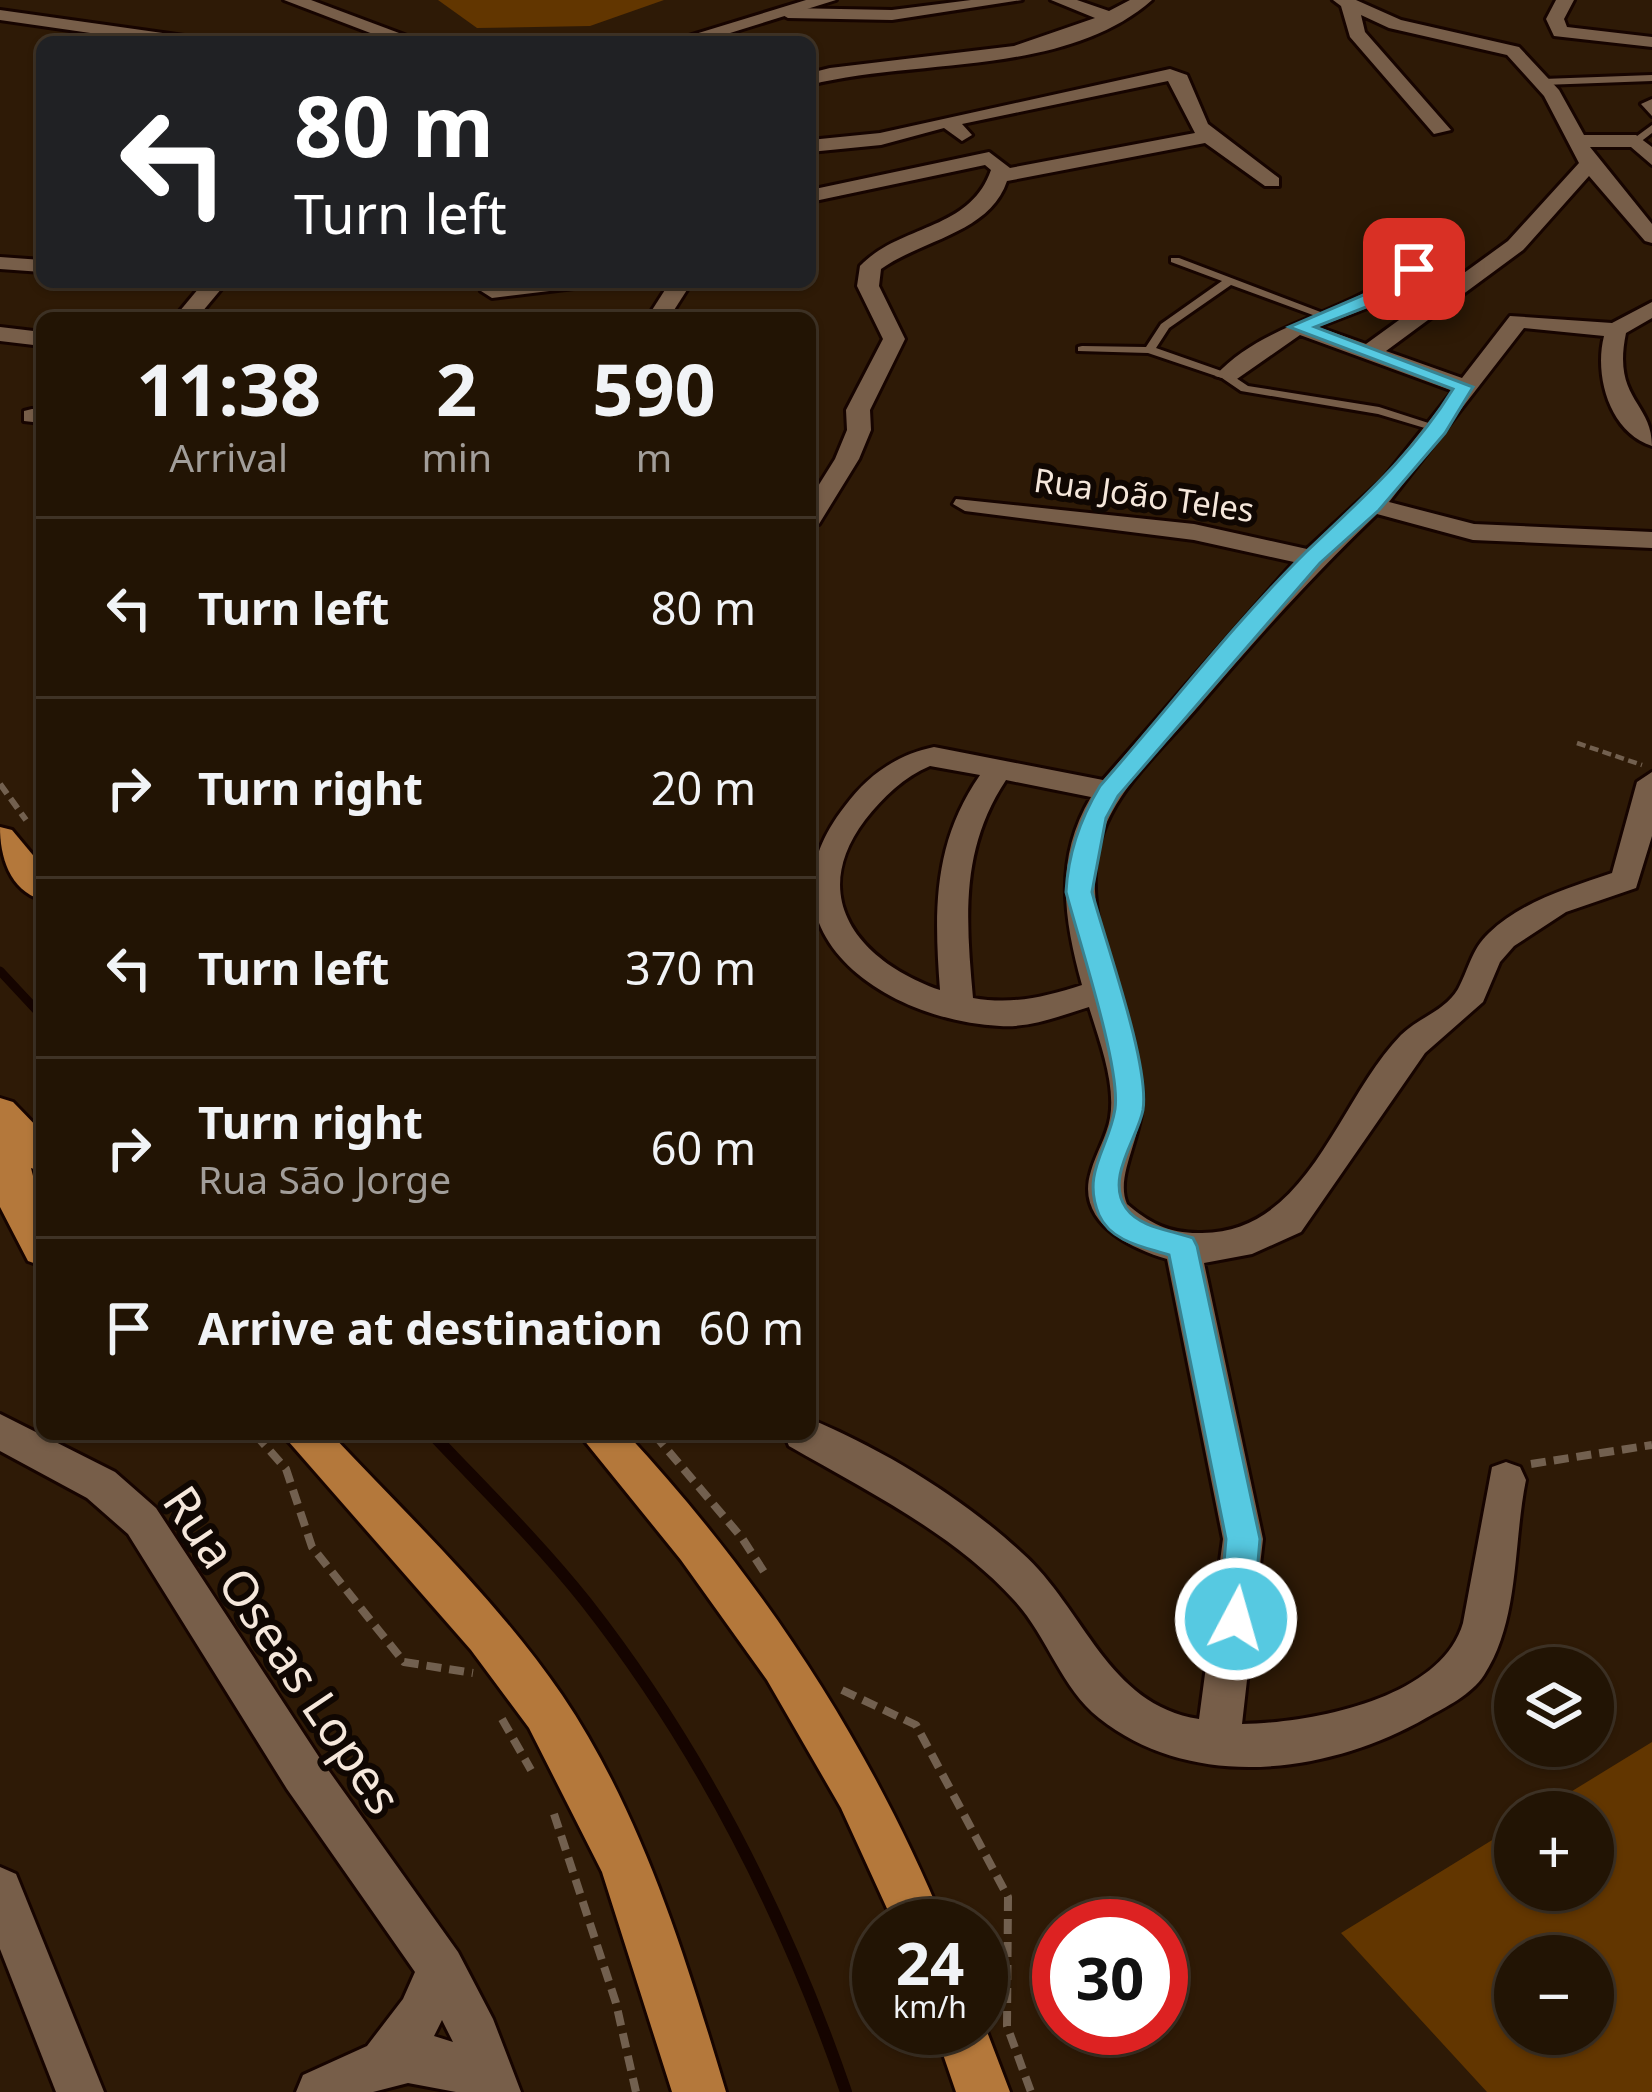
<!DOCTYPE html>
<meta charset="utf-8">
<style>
:root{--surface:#221404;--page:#2a1d0e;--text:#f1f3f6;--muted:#a29e9a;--line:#3f3326}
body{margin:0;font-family:"Noto Sans",sans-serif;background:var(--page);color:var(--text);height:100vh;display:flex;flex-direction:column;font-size:45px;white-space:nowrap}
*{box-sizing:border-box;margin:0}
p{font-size:39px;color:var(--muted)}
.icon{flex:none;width:66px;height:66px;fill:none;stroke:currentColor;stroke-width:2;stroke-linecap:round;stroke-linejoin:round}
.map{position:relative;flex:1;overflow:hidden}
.side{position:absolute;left:36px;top:312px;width:780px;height:1128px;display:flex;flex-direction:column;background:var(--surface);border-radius:18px;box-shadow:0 3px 9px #0004,0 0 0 3px var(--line)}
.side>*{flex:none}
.banner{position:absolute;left:36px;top:36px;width:780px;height:252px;border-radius:18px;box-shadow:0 3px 9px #0004,0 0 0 3px var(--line);background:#202124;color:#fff;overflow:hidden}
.fabs{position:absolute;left:1494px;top:1647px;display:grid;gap:24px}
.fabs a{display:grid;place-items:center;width:120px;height:120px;border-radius:50%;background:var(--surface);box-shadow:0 3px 9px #0004,0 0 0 3px var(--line);font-size:60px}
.speed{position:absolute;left:852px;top:1899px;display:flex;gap:24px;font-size:60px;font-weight:700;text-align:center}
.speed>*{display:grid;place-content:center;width:156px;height:156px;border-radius:50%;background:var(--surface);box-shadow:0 3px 9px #0004,0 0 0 3px var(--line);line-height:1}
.speed small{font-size:30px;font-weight:400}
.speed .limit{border:18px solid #d22;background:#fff;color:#111}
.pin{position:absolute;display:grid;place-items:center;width:102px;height:102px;color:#fff;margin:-51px;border-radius:24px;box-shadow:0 6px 18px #0006}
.me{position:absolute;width:132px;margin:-66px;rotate:6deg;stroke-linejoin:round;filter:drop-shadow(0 0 9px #0008)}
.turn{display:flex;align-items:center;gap:42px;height:252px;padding:0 60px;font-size:54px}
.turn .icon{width:156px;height:156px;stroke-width:2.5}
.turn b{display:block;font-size:84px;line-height:102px}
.eta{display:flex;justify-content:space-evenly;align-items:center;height:204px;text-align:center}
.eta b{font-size:72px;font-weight:700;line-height:84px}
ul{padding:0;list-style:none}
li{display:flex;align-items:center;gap:36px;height:180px;padding:0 60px;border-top:3px solid var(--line)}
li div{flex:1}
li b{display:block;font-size:45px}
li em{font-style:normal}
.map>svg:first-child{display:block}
.green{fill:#623600;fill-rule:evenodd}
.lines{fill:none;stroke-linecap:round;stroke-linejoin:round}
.stream-far1{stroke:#150400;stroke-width:9}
.stream{stroke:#150400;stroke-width:12}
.lane-casing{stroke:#160400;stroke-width:6}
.street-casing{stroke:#160400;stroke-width:6}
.secondary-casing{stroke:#160400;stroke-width:6}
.primary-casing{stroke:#160400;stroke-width:6}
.path-far2{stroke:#72604f;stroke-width:4.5;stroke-dasharray:9 4.5;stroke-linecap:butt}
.path-far1{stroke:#72604f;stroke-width:6;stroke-dasharray:12 6;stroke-linecap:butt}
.path{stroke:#72604f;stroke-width:8;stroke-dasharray:15 8;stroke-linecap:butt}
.lane{fill:#775e49;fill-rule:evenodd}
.street{fill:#775e49;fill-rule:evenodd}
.secondary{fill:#775e49;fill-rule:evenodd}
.primary{fill:#b4783b;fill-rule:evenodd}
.route{fill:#56c9e1;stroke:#388392;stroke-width:3}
.labels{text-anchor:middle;stroke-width:12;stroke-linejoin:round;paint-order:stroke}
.far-street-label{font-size:33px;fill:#f5e7db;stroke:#100702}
.near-street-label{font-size:48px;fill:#f5e7db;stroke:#100702}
</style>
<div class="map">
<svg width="1652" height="2092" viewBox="0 0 1652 2092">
<rect width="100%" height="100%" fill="#2e1a06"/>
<g class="green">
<path d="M 438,0 L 664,0 L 590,26 L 477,28 Z"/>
<path d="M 1652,1742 L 1652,2092 L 1487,2092 L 1341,1933 L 1515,1826 L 1515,1890 L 1593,1890 L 1593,1812 L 1538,1812 ZM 1515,1956 L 1593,1956 L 1593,2034 L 1515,2034 Z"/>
</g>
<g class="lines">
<path class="stream-far1" d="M 0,971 L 42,1016"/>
<path class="stream" d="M 432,1434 C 484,1489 539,1543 586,1602 C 702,1750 785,1915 846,2092"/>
<g class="lane-casing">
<g id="lane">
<path d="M 1652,75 L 1652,81 L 1543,85 L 1538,82 L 1543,79 Z"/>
<path d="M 1652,99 L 1652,116 L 1641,104 Z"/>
<path d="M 1652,125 L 1652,133 L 1639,143 L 1633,143 L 1633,139 Z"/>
<path d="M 1171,258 L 1179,258 L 1331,316 L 1321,318 L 1231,285 L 1169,328 L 1156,348 L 1230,374 L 1248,386 L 1379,407 L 1444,428 L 1438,432 L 1378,414 L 1241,391 L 1222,378 L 1148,353 L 1078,351 L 1078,347 L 1082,346 L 1146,347 L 1161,324 L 1222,281 L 1171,262 Z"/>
</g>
</g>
<g class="street-casing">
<g id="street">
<path d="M 971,0 L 1022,0 L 892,20 L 788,18 L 779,13 L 788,8 L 892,10 Z"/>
<path d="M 1051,0 L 1077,0 L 1109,11 L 1130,0 L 1152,0 C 1065,77 916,58 810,85 L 810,73 L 830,68 L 1014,46 L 1095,18 Z"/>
<path d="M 1333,0 L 1356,0 L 1401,20 L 1519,47 L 1559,90 L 1584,135 L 1636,135 L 1652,147 L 1652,165 L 1631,147 L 1590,147 L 1652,224 L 1652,243 L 1645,241 L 1589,176 L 1523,250 L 1386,351 L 1462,378 L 1510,316 L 1612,323 L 1652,302 L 1652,318 L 1626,333 C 1612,400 1652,401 1652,446 C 1609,432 1594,375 1604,336 L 1524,328 L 1389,502 L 1474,524 L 1652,532 L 1652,548 L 1473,540 L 1377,514 C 1310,578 1257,638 1196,709 C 1156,756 1100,801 1095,868 C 1091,944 1128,1009 1141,1081 C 1150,1129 1113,1172 1127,1204 C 1150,1224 1171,1234 1202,1233 C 1309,1232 1337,1101 1401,1035 C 1418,1018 1445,1011 1458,989 C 1469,969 1471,950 1489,933 C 1522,901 1569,888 1612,873 L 1637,782 L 1652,772 L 1652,836 L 1636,888 L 1566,912 L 1514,946 L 1500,962 L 1483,1002 L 1425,1053 L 1301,1232 L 1252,1254 L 1204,1263 L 1263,1539 L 1242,1724 C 1311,1723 1441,1699 1463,1623 L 1492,1467 L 1506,1462 L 1520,1467 L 1526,1480 C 1513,1542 1520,1620 1484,1675 C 1471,1695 1446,1707 1426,1718 C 1329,1774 1192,1792 1099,1718 C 1061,1688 1047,1635 1014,1600 C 953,1533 867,1491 789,1446 L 784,1434 L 810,1434 L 810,1419 C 883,1449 964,1499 1022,1553 C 1084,1608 1107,1705 1199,1719 L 1223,1539 L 1167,1259 C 1127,1247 1075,1221 1091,1171 C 1096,1153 1107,1136 1110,1118 C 1116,1083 1099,1040 1089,1007 C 1060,1016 1030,1028 1000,1026 C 881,1020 750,927 845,806 C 868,775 896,755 934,747 L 1103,780 L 1294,562 L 1194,540 L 965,511 L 953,504 L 956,499 L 1194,524 L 1307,549 L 1383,479 L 1453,391 L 1300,335 L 1234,381 L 1215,376 C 1255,332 1314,320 1364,293 C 1384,283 1400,261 1423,264 L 1423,274 L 1380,303 L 1318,327 L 1366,344 L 1508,241 L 1579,163 L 1544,96 L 1507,55 L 1389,28 L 1361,15 L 1365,32 L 1451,130 L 1434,134 L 1350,37 L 1341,6 ZM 930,766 L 980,775 C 933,843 934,910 940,990 C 860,962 806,898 865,820 C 883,797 904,777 930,766 ZM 1006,780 L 1091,797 C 1054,859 1064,919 1082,985 C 1045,997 1012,1005 973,998 C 966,919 960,849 1006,780 Z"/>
<path d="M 1556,0 L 1574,0 L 1564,19 L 1567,27 L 1652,37 L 1652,47 L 1554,36 L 1546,19 Z"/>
<path d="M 0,10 L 191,37 L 200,42 L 153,42 L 0,20 Z"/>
<path d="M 1170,69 L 1187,75 L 1208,124 L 1279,178 L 1279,186 L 1265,186 L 1205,143 L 1007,181 C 990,233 921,240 881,269 L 879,286 L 905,339 L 870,410 L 871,430 L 859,459 L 819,524 L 810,527 L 810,499 L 835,459 L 847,430 L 846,410 L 883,339 L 857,286 L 860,266 C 900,224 970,231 991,170 L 985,165 L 810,202 L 810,190 L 989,152 L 1010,168 L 1195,133 L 1168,81 L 962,124 L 972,135 L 962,141 L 944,128 L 881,145 L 810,152 L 810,140 L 880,133 Z"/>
<path d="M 0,257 L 42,260 L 42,272 L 0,269 Z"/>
<path d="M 204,282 L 227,282 L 197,318 L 174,318 Z"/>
<path d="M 515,282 L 585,282 L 574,288 L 492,298 L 481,291 Z"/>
<path d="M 670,282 L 692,282 L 669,318 L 647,318 Z"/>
<path d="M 0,327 L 42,332 L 42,346 L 0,341 Z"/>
<path d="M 32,409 L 42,409 L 42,423 L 24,421 L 24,411 Z"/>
<path d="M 0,1414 L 115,1472 L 156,1508 L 319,1757 L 458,1952 L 493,2019 L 521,2092 L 456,2092 L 408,2083 L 373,2092 L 296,2092 L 303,2075 L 367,2046 L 403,1999 L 415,1972 L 287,1789 L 128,1534 L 87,1498 L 0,1451 ZM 442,2020 L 453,2042 L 434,2036 Z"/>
<path d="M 0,1867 L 16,1874 L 104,2092 L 56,2092 L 0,1949 Z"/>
</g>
</g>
<g class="secondary-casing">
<g id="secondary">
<path d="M 284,0 L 311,0 L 423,42 L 394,42 Z"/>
<path d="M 806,0 L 836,0 L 701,42 L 669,42 Z"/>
</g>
</g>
<g class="primary-casing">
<g id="primary">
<path d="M 0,827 L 12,830 L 42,866 L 42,900 C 9,890 0,856 0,827 Z"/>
<path d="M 0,1098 L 13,1102 L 42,1132 L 42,1172 L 31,1168 L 42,1212 L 42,1266 L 28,1261 L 0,1207 Z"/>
<path d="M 282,1434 L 331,1434 C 410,1518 496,1599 562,1695 C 642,1813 685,1956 726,2092 L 672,2092 L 602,1872 L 529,1728 L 471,1650 Z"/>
<path d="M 579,1434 L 627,1434 C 762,1580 869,1742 945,1926 L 895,1926 L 841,1808 L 767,1680 L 681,1560 Z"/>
<path d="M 981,2016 L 1010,2092 L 956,2092 L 934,2028 L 981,2028 Z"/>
</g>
</g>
<path class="path-far2" d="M 1577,743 L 1642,765"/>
<path class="path-far1" d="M 0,784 L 26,820"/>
<g class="path">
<path d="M 255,1434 L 286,1469 L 312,1547 L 404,1662 L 473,1673"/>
<path d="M 654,1434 L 742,1538 L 768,1578"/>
<path d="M 1531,1464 L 1652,1445"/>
<path d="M 842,1690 L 916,1725 L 1008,1897 L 1007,2026 L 1031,2092"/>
<path d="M 502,1719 L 531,1770"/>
<path d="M 554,1814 L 616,2003 L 636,2092"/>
</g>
<use href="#lane" class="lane"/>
<use href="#street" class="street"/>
<use href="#secondary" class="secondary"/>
<use href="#primary" class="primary"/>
</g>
<path class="route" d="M 1408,266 L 1423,269 L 1379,302 L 1315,327 L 1473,387 L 1445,433 L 1379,510 L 1320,563 L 1118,796 L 1106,818 L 1092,892 C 1105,941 1150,1065 1143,1110 C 1138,1138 1105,1178 1126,1208 C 1140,1228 1171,1230 1193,1238 L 1197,1246 L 1260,1539 L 1253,1619 L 1248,1631 L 1236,1635 L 1224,1631 L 1219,1619 L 1226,1539 L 1169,1255 C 1144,1247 1111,1242 1099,1215 C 1081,1173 1109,1148 1115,1109 C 1121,1068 1078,938 1066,892 C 1068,853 1080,819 1100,786 C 1168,709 1233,624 1306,552 C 1360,500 1413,454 1453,389 L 1289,327 L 1366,294 Z"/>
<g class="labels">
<g class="far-street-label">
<text transform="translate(1144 495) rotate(8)" y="12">Rua João Teles</text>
</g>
<g class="near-street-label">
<text transform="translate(282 1650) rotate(56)" y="17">Rua Oseas Lopes</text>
</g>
</g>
</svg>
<div class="fabs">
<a><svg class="icon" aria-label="layers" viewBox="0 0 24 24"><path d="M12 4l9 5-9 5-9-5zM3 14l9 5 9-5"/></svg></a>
<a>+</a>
<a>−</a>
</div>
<div class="speed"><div>24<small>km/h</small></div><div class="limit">30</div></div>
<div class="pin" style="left:1414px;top:269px;background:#d93025"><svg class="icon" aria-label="arrive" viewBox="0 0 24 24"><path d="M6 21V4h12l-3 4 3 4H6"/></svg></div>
<svg class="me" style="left:1236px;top:1619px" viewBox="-20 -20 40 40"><circle r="17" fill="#56c9e1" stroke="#fff" stroke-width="3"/><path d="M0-11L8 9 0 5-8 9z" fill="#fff"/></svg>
<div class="banner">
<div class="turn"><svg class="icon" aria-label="left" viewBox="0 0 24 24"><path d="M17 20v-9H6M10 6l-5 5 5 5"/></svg><div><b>80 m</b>Turn left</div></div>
</div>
<section class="side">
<div class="eta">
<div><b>11:38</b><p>Arrival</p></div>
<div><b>2</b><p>min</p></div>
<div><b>590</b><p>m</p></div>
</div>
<ul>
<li><svg class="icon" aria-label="left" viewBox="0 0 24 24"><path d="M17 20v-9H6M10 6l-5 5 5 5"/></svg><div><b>Turn left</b></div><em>80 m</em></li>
<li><svg class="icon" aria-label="right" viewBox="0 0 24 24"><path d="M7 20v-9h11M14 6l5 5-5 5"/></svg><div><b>Turn right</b></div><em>20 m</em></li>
<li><svg class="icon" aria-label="left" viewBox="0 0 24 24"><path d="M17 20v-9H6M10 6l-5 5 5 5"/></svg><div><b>Turn left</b></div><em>370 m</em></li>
<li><svg class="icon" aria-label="right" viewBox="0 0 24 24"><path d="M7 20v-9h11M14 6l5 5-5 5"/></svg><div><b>Turn right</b><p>Rua São Jorge</p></div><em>60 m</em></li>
<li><svg class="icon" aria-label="arrive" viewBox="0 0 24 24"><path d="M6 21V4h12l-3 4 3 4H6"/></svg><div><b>Arrive at destination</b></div><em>60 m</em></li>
</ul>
</section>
</div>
